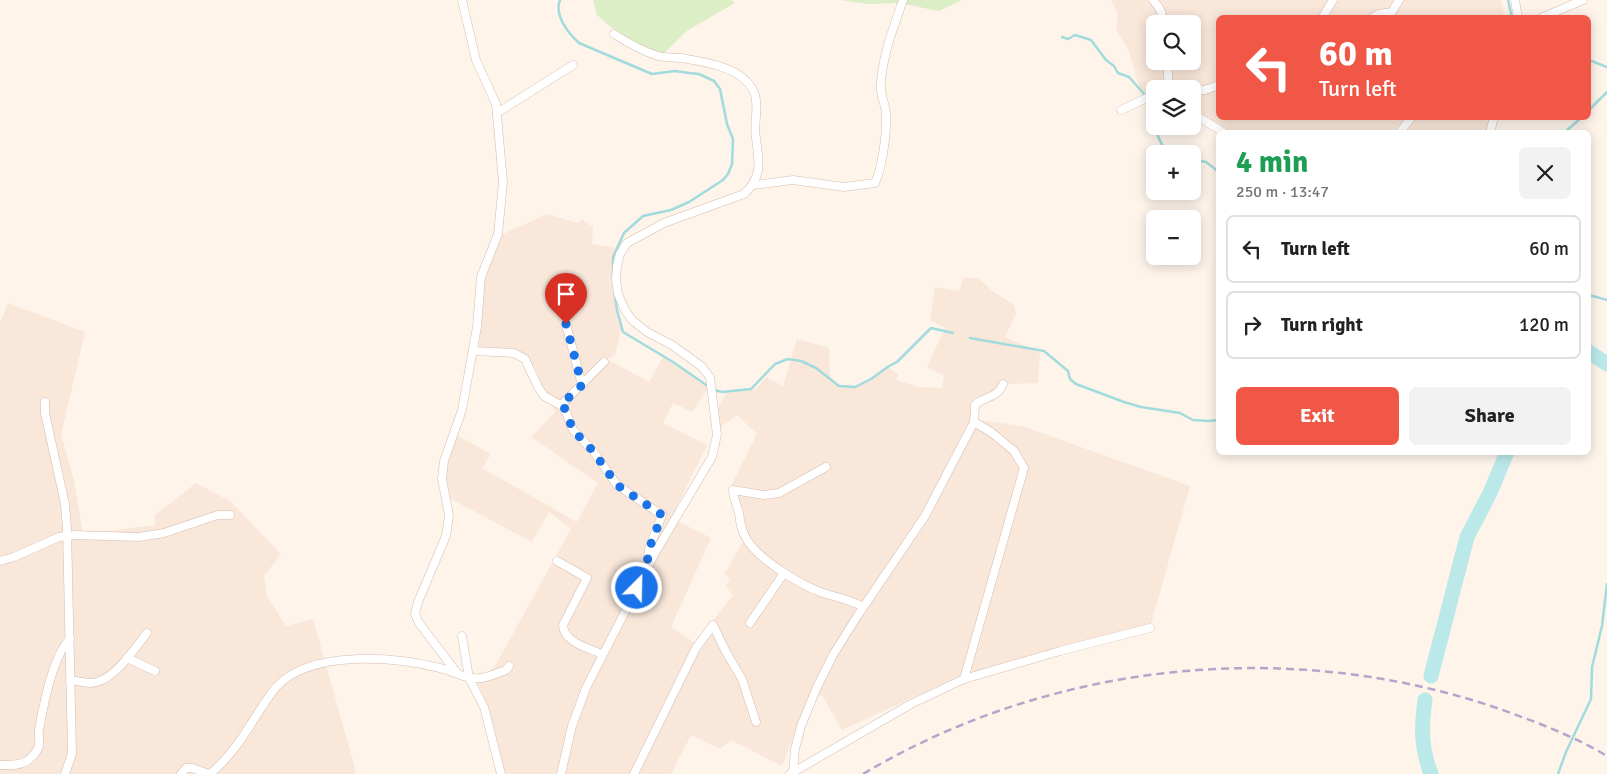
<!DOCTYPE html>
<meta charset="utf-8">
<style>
:root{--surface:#fff;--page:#f2f2f2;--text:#222;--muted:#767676;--line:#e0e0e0;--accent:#f05746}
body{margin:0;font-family:Signika,sans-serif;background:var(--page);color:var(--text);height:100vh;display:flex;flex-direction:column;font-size:19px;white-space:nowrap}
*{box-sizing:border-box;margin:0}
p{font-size:16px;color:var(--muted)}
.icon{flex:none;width:28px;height:28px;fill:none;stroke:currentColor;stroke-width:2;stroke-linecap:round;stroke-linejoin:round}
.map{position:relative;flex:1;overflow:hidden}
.panel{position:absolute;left:1216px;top:130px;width:375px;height:325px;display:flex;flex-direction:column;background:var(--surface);border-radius:8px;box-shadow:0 2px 12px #0003}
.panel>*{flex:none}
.top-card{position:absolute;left:1216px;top:15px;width:375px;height:105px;border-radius:8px;box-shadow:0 2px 12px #0003;background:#f05746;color:#fff;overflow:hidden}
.fabs{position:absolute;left:1146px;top:15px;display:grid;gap:10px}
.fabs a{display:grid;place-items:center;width:55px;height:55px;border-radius:8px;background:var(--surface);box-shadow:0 2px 12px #0003;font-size:25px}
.pin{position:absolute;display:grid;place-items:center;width:42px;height:42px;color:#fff;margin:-51px -21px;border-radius:50% 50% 50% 0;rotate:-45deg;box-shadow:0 0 5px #0007}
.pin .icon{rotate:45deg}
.me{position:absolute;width:55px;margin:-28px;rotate:23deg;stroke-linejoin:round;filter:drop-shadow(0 0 4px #0008)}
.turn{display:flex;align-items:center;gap:18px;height:105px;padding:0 20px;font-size:22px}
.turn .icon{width:65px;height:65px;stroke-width:2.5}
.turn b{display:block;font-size:35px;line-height:42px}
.round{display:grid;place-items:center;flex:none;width:52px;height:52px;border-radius:8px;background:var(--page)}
.headline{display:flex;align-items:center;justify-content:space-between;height:85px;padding:0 20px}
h1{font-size:30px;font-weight:800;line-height:38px;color:#1e9e55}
.primary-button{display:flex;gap:10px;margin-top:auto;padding:10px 20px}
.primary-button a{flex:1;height:58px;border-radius:8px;background:var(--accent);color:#fff;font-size:20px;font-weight:800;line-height:58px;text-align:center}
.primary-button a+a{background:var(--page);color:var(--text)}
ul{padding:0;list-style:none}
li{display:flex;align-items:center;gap:15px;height:68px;margin:0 10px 8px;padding:0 10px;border:2px solid var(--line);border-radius:8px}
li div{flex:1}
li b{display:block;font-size:19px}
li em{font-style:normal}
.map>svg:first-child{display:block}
.residential{fill:#f9e7da;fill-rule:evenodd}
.green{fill:#dbeec6}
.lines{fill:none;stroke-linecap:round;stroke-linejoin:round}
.stream{stroke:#a1dbdd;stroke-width:2.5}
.river{stroke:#bbe9ea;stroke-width:15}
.minor-casing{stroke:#d4bcb0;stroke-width:9}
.minor{stroke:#fff;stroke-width:8}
.rail{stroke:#b5a5cb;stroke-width:2.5;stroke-dasharray:8 5;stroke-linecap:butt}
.route{stroke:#1a73e8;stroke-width:9;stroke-dasharray:0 16.2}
</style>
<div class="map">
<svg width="1607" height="774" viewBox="0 0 1607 774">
<rect width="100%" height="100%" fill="#fef4ea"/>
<g class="residential">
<path d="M 1111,0 L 1501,0 L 1505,17 L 1219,18 L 1219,118 L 1490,118 L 1486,132 L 1228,132 L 1193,110 L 1192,89 L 1155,89 L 1155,92 L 1141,93 L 1128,49 L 1116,30 L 1118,14 ZM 1155,24 L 1192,24 L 1192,61 L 1155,61 Z"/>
<path d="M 547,214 L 578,223 L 582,219 L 593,227 L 592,244 L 615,248 L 614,275 L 617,311 L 621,329 L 615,356 L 607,359 L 649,382 L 663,357 L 708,388 L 692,412 L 673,403 L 663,423 L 707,445 L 671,518 L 711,538 L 671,627 L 695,643 L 733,595 L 726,587 L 730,578 L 724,574 L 747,535 L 737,497 L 730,488 L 757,434 L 737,415 L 719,428 L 716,412 L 726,393 L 756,389 L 766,377 L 783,386 L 797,339 L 829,348 L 830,380 L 837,386 L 850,388 L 866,383 L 888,367 L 899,375 L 896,380 L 918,387 L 942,388 L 944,376 L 927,367 L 945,328 L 930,320 L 935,287 L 959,291 L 964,277 L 979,279 L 991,290 L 1014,305 L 1016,314 L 1005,337 L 1040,353 L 1038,383 L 1009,384 L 979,399 L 978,420 L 1022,426 L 1190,486 L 1151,624 L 960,676 L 842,730 L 822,695 L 809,698 L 782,766 L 731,740 L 720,749 L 691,735 L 671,774 L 504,774 L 488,706 L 478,683 L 495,666 L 571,529 L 549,512 L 532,542 L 449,498 L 446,488 L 446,468 L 456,435 L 491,454 L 482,468 L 577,522 L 598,483 L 531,437 L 555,412 L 544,390 L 535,367 L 520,352 L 497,348 L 479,348 L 485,277 L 501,235 Z"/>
<path d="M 8,303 L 85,332 L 61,435 L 73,476 L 83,534 L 155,525 L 155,515 L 196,483 L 230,501 L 281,554 L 264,576 L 267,596 L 286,626 L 313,619 L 355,768 L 355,774 L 0,774 L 0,323 Z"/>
</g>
<g class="green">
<path d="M 593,0 L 732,0 L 735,3 L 688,30 L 664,53 L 647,50 L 618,33 L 597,15 Z"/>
<path d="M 840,0 L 901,0 L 900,3 L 868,4 Z"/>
<path d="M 906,0 L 962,0 L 939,11 L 904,4 Z"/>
</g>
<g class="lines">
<g class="stream">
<path d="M 560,0 C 554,15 568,33 579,43 L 652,74 L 675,71 L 689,73 L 699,74 L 714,81 L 720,89 L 727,124 L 733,139 L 732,164 L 728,174 L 723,180 L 689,202 L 671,210 L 643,216 L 624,233 L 613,257 L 613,278"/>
<path d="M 1508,0 L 1512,18"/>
<path d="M 1062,37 L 1068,39 L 1075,35 L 1091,40 L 1106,60 L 1114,66 L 1118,73 L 1129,77 L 1144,94"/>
<path d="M 1589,60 L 1607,67"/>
<path d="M 1147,101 L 1148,106 L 1152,113 L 1156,132 L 1163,147 L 1182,154"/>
<path d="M 1589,110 L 1607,92"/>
<path d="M 1565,132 L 1581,118"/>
<path d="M 1192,159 L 1206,162 L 1219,172"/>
<path d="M 614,289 L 617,310 L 623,332 L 673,362 L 709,387"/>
<path d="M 1589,295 L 1607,300"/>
<path d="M 970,338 L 1044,351 L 1068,371 L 1070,379 L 1076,384 L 1124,402 L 1141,407 L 1180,413 L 1193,420 L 1208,421 L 1219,420"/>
<path d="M 714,390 L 722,392 L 751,389 L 775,364 L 788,359 L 801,361 L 816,368 L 839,386 L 855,387 L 871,379 L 889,366 L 897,362 L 931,328 L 953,333"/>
<path d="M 1558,774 L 1566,752 L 1591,699 L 1592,667 L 1602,626 L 1607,584"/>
</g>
<g class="river">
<path d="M 1589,352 L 1607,364"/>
<path d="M 1431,676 L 1467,537 L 1490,493 L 1507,452"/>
<path d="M 1425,700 C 1421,728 1421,747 1431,774"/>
</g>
<g class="minor-casing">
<g id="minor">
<path d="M 1153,0 C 1160,7 1163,14 1164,24"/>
<path d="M 1515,0 L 1518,18"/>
<path d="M 1322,18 L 1333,0"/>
<path d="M 1372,18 L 1379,14 L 1392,12 L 1399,0"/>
<path d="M 1541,18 L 1583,0"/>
<path d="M 1167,61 L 1169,89"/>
<path d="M 1192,91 L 1205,90 L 1219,85"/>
<path d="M 1121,110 L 1149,97 L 1155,96"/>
<path d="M 497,113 L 573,65"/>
<path d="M 1192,113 L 1223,132"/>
<path d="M 1400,132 L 1411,118"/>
<path d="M 1490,132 L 1494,118"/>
<path d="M 754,185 L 793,180 L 844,187 L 875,183 C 882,168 887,133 886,115 C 886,103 879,96 881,82 C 883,54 894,26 903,0"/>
<path d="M 566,324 L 582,385"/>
<path d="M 473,351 L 514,353 L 525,359 L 538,387 L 544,396 L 564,407 L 573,430 L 593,451 L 617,485 L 662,515 L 649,549 L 647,565"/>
<path d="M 45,402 L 45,413 L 65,504 L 67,529 L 72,754 L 65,774"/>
<path d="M 561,405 L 604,362"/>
<path d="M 826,467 L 779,493 L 764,495 L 733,490 C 733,498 737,505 739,513 C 740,522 741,530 746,538 C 756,558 802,586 823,593 C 838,598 849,599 863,607"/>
<path d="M 0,561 L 14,557 L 59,537 L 74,535 L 139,537 L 164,533 L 218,515 L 230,515"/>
<path d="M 557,561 L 587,578 L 563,625 C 564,643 589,648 602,654"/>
<path d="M 750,623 L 784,573"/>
<path d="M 462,636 L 469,678 L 484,707 L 501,774"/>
<path d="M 127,658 L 155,671"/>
<path d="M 457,673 L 419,623 L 415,614 L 418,602 L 446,536 L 449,515 L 442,479 L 444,461 L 462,410 L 477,327 L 481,277 L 498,234 L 503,182 L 496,104 L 476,60 L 462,0"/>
<path d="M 964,679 L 1024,468 L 1014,451 L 991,432 L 974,422"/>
<path d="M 70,680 C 79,681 89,685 97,682 C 117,676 135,648 147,633"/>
<path d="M 0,765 C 9,765 19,766 27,761 C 31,758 37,752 39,746 C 40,741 38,735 39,730 C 43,707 53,655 70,639"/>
<path d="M 793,772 L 795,749 L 801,726 L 817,687 L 833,655 L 858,615 L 925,516 L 974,422 L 975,405 C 985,396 998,398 1003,384"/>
<path d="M 181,774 L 186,768 L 192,768 L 209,774"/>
<path d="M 210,774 C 241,748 252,718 276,687 C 312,649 394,657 440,668 C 453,671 467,680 481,678 C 489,677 498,673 506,670 L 509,666"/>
<path d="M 561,774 L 572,726 L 586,688 L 656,551 L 712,457 L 717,435 L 710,377 L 701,366 L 672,345 L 647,332 L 632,320 L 625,310 L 618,294 L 616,279 L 617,266 L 620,254 L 627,243 L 664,223 L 744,194 C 763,176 759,162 756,138 C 753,123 760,107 754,92 C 743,67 705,62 681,58 C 673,57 665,58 658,56 C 642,51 628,43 614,34"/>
<path d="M 634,774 L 696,648 L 713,625 L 726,652 L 742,679 L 756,722"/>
<path d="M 790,774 L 911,704 L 964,679 L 1060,651 L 1150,628"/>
</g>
</g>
<use href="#minor" class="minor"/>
<path class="rail" d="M 863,774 C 1056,659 1300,636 1511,713 C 1544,725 1577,738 1607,756"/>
</g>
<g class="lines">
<path class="route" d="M 566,324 L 582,385 L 561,405 L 564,407 L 573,430 L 593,451 L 617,485 L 662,515 L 649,549 L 646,572 L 637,588"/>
</g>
</svg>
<div class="fabs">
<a><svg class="icon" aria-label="search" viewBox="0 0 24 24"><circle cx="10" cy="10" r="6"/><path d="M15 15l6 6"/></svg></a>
<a><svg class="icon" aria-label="layers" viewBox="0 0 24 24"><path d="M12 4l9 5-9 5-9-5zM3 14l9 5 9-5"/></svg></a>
<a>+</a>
<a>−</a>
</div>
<div class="pin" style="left:566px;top:324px;background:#d93025"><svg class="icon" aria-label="arrive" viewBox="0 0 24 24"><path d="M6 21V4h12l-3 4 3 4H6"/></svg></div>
<svg class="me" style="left:637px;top:588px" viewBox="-20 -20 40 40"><circle r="17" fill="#1a73e8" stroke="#fff" stroke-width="3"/><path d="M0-11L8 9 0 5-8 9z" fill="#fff"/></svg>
<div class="top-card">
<div class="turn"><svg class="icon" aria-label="left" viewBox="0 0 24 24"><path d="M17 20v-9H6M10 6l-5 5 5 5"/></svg><div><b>60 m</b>Turn left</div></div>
</div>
<section class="panel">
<div class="headline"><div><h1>4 min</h1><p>250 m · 13:47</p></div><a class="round"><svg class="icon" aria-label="close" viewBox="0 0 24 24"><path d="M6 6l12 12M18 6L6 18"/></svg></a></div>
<ul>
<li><svg class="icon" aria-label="left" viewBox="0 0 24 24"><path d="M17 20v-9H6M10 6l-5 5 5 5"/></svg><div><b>Turn left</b></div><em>60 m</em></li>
<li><svg class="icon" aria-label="right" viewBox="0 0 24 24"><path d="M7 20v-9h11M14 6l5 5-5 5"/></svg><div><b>Turn right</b></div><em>120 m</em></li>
</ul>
<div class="primary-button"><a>Exit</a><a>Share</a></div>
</section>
</div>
